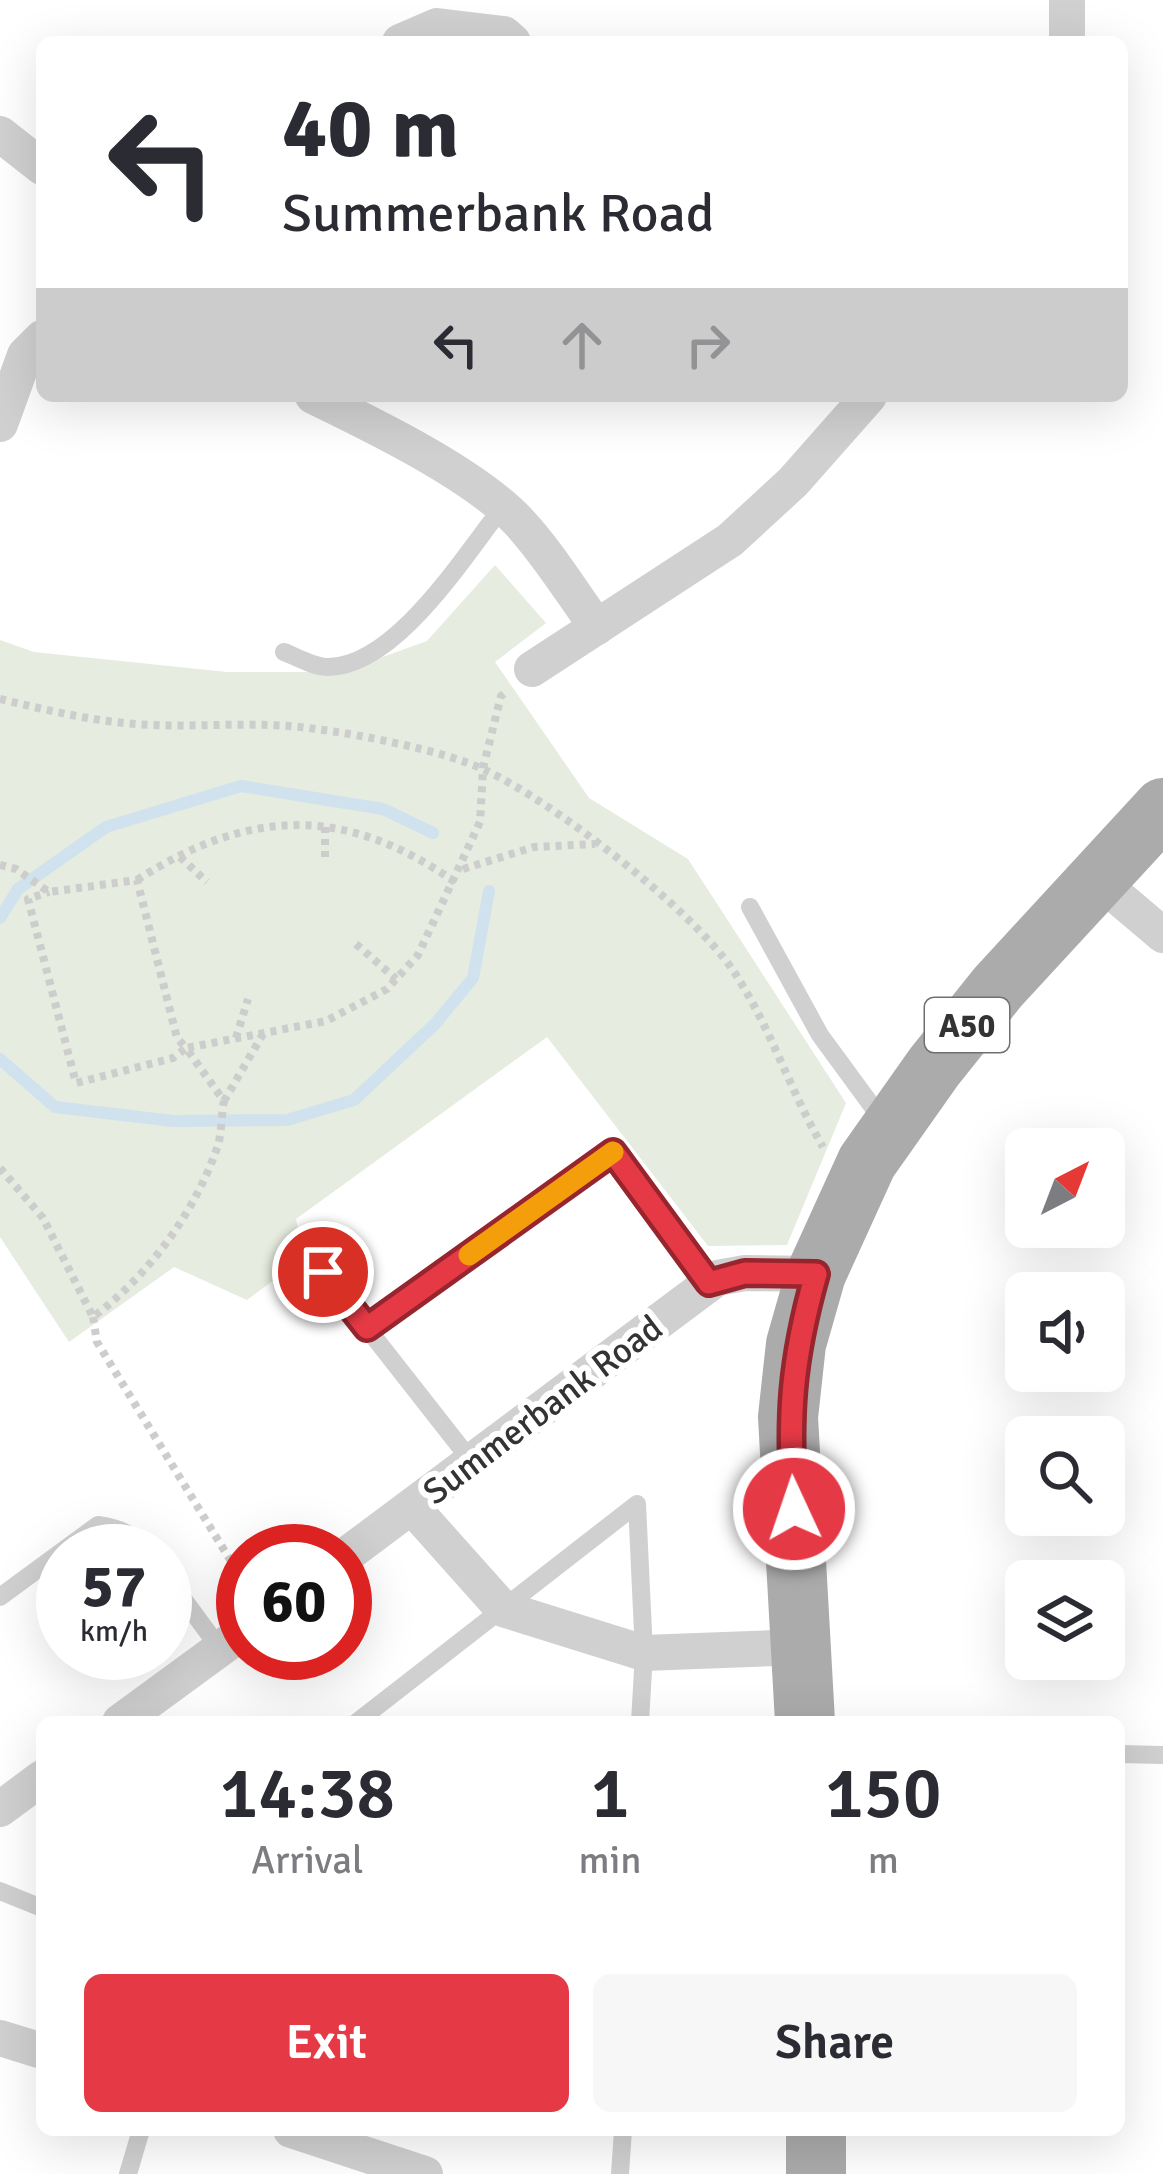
<!DOCTYPE html>
<style>
:root{--surface:#fff;--page:#f7f7f7;--text:#2b2b33;--muted:#7c7c81;--accent:#e63946}
body{margin:0;font-family:Signika,sans-serif;background:var(--page);color:var(--text);height:100vh;display:flex;flex-direction:column;font-size:45px;white-space:nowrap}
*{box-sizing:border-box;margin:0}
p{font-size:39px;color:var(--muted)}
.icon{flex:none;width:66px;height:66px;fill:none;stroke:currentColor;stroke-width:2;stroke-linecap:round;stroke-linejoin:round}
.map{position:relative;flex:1;overflow:hidden}
.drawer{position:absolute;left:36px;top:1716px;width:1089px;height:420px;display:flex;flex-direction:column;background:var(--surface);border-radius:18px;box-shadow:0 12px 48px #0002}
.drawer>*{flex:none}
.top-card{position:absolute;left:36px;top:36px;width:1092px;height:366px;border-radius:18px;box-shadow:0 12px 48px #0002;background:#fff;color:var(--text);overflow:hidden}
.needle{width:78px;rotate:42deg}
.controls{position:absolute;left:1005px;top:1128px;display:grid;gap:24px}
.controls a{display:grid;place-items:center;width:120px;height:120px;border-radius:18px;background:var(--surface);box-shadow:0 12px 48px #0002;font-size:60px}
.speed{position:absolute;left:36px;top:1524px;display:flex;gap:24px;font-size:60px;font-weight:700;text-align:center}
.speed>*{display:grid;place-content:center;width:156px;height:156px;border-radius:50%;background:var(--surface);box-shadow:0 12px 48px #0002;line-height:1}
.speed small{font-size:30px;font-weight:400}
.speed .limit{border:18px solid #d22;background:#fff;color:#111}
.pin{position:absolute;display:grid;place-items:center;width:102px;height:102px;color:#fff;margin:-51px;border:6px solid #fff;border-radius:50%;box-shadow:0 3px 12px #0007}
.me{position:absolute;width:132px;margin:-66px;rotate:357deg;stroke-linejoin:round;filter:drop-shadow(0 0 9px #0008)}
.turn{display:flex;align-items:center;gap:42px;height:252px;padding:0 48px;font-size:54px}
.turn .icon{width:156px;height:156px;stroke-width:2.5}
.turn b{display:block;font-size:84px;line-height:102px}
.lanes{display:flex;align-items:center;height:114px;padding:0 48px;background:#0003;justify-content:center;gap:60px;direction:ltr}
.lanes .off{opacity:.35}
.eta{display:flex;justify-content:space-evenly;align-items:center;height:204px;text-align:center}
.eta b{font-size:72px;font-weight:600;line-height:84px}
.cta{display:flex;gap:24px;margin-top:auto;padding:24px 48px}
.cta a{flex:1;height:138px;border-radius:18px;background:var(--accent);color:#fff;font-size:48px;font-weight:600;line-height:138px;text-align:center}
.cta a+a{background:var(--page);color:var(--text)}
.map>svg:first-child{display:block}
.green{fill:#e6ecdf}
.lines{fill:none;stroke-linecap:round;stroke-linejoin:round}
.stream{stroke:#cfe2ee;stroke-width:12}
.path{stroke:#cdcdcd;stroke-width:8;stroke-dasharray:6 6;stroke-linecap:butt}
.service{stroke:#d0d0d0;stroke-width:18}
.minor{stroke:#d0d0d0;stroke-width:36}
.primary{stroke:#ababab;stroke-width:60}
.route-casing{stroke:#96252e;stroke-width:30}
.route{stroke:#e63946;stroke-width:21}
.slow{stroke:#f59e0b;stroke-width:21}
.labels{text-anchor:middle;stroke-width:12;stroke-linejoin:round;paint-order:stroke}
.shield{fill:#fff;stroke:#707070;stroke-width:3}
.shield-label{font-size:33px;font-weight:bold;fill:#333}
.street-label{font-size:36px;fill:#333;stroke:#fff}
</style>
<div class="map">
<svg width="1163" height="2174" viewBox="0 0 1163 2174">
<rect width="100%" height="100%" fill="#fff"/>
<path class="green" d="M 495,565 L 546,623 L 495,662 L 589,798 L 688,859 L 846,1103 L 787,1245 L 708,1246 L 547,1037 L 296,1219 L 304,1258 L 247,1300 L 174,1267 L 69,1342 L 0,1237 L 0,640 L 34,652 L 227,672 L 341,672 L 427,641 Z"/>
<g class="lines">
<g class="stream">
<path d="M 0,918 L 18,889 L 106,827 L 241,786 L 383,809 L 433,833"/>
<path d="M 0,1059 L 55,1107 L 173,1121 L 287,1120 L 354,1100 L 435,1024 L 473,978 L 489,891"/>
</g>
<g class="path">
<path d="M 0,699 C 50,711 100,723 152,725 C 207,727 262,721 316,729 C 362,735 445,751 485,770 C 552,801 690,908 732,969 C 770,1025 789,1089 823,1147"/>
<path d="M 180,857 L 207,882"/>
<path d="M 325,857 L 325,826"/>
<path d="M 0,865 L 16,869 L 49,892 L 137,880 L 177,1038 L 186,1048 L 326,1021 L 387,989 L 418,955 L 480,822 L 483,768 L 501,696 L 508,690"/>
<path d="M 463,869 L 534,847 L 595,844"/>
<path d="M 137,880 C 249,808 345,805 455,882"/>
<path d="M 356,944 L 396,979"/>
<path d="M 236,1038 L 248,999"/>
<path d="M 224,1101 L 263,1034"/>
<path d="M 0,1168 L 43,1218 L 93,1317 C 148,1276 194,1214 217,1148 C 222,1134 221,1116 224,1101 L 186,1048 L 173,1058 L 76,1083 L 28,899 L 49,892"/>
<path d="M 93,1317 L 97,1342 L 243,1581"/>
</g>
<g class="service">
<path d="M 284,652 C 297,657 314,667 328,667 C 396,666 463,557 502,508"/>
<path d="M 750,907 L 820,1035 L 883,1121"/>
<path d="M 323,1272 L 472,1462"/>
<path d="M 367,1328 L 613,1152 L 709,1283"/>
<path d="M 165,1574 L 220,1649"/>
<path d="M 0,1597 L 98,1525 C 118,1528 135,1534 147,1551"/>
<path d="M 357,1722 L 637,1504 L 644,1653 L 640,1722"/>
<path d="M 1119,1754 L 1163,1755"/>
<path d="M 0,1891 L 42,1908"/>
<path d="M 128,2174 L 141,2130"/>
<path d="M 620,2174 L 623,2130"/>
</g>
<g class="minor">
<path d="M 1067,0 L 1067,42"/>
<path d="M 400,42 L 437,26 L 504,34 L 513,42"/>
<path d="M 0,134 L 42,167"/>
<path d="M 313,396 C 373,425 474,474 519,522 C 548,553 572,593 597,627"/>
<path d="M 0,424 L 25,355 L 42,338"/>
<path d="M 532,669 L 730,540 L 793,482 L 869,396"/>
<path d="M 1098,880 L 1163,935"/>
<path d="M 412,1507 L 503,1609 L 644,1653 L 802,1647"/>
<path d="M 345,1556 L 717,1278 L 745,1273 L 816,1274"/>
<path d="M 120,1722 L 243,1632"/>
<path d="M 0,1809 L 42,1778"/>
<path d="M 0,2038 L 42,2051"/>
<path d="M 291,2130 L 425,2174"/>
</g>
<g class="primary">
<path d="M 805,1722 L 788,1417 L 796,1344 L 816,1274 L 867,1162 L 934,1067 L 998,987 L 1163,808"/>
<path d="M 816,2130 L 816,2174"/>
</g>
</g>
<g class="lines">
<g class="route-casing">
<path id="route" d="M 323,1272 L 367,1328 L 613,1152 L 709,1283 L 745,1273 L 816,1274 C 791,1362 788,1418 794,1509"/>
</g>
<use href="#route" class="route"/>
<path class="slow" d="M 469,1255 L 613,1152"/>
</g>
<g class="labels">
<rect class="shield" x="925" y="998" width="84" height="54" rx="9"/>
<g class="shield-label">
<text x="967" y="1037">A50</text>
</g>
<g class="street-label">
<text transform="translate(542 1409) rotate(-37)" y="13">Summerbank Road</text>
</g>
</g>
</svg>
<div class="controls">
<a><svg class="needle" viewBox="-14 -14 28 28"><path d="M0-13l5 13h-10z" fill="#e53935"/><path d="M0 13l5-13h-10z" fill="#7c7c81"/></svg></a>
<a><svg class="icon" aria-label="sound" viewBox="0 0 24 24"><path d="M4 9h4l5-4v14l-5-4H4zM17 9q2 3 0 6"/></svg></a>
<a><svg class="icon" aria-label="search" viewBox="0 0 24 24"><circle cx="10" cy="10" r="6"/><path d="M15 15l6 6"/></svg></a>
<a><svg class="icon" aria-label="layers" viewBox="0 0 24 24"><path d="M12 4l9 5-9 5-9-5zM3 14l9 5 9-5"/></svg></a>
</div>
<div class="speed"><div>57<small>km/h</small></div><div class="limit">60</div></div>
<div class="pin" style="left:323px;top:1272px;background:#d93025"><svg class="icon" aria-label="arrive" viewBox="0 0 24 24"><path d="M6 21V4h12l-3 4 3 4H6"/></svg></div>
<svg class="me" style="left:794px;top:1509px" viewBox="-20 -20 40 40"><circle r="17" fill="#e63946" stroke="#fff" stroke-width="3"/><path d="M0-11L8 9 0 5-8 9z" fill="#fff"/></svg>
<div class="top-card">
<div class="turn"><svg class="icon" aria-label="left" viewBox="0 0 24 24"><path d="M17 20v-9H6M10 6l-5 5 5 5"/></svg><div><b>40 m</b>Summerbank Road</div></div>
<div class="lanes"><svg class="icon" aria-label="left" viewBox="0 0 24 24"><path d="M17 20v-9H6M10 6l-5 5 5 5"/></svg><svg class="icon off" aria-label="ahead" viewBox="0 0 24 24"><path d="M12 20V5M6 11l6-6 6 6"/></svg><svg class="icon off" aria-label="right" viewBox="0 0 24 24"><path d="M7 20v-9h11M14 6l5 5-5 5"/></svg></div>
</div>
<section class="drawer">
<div class="eta">
<div><b>14:38</b><p>Arrival</p></div>
<div><b>1</b><p>min</p></div>
<div><b>150</b><p>m</p></div>
</div>
<div class="cta"><a>Exit</a><a>Share</a></div>
</section>
</div>
